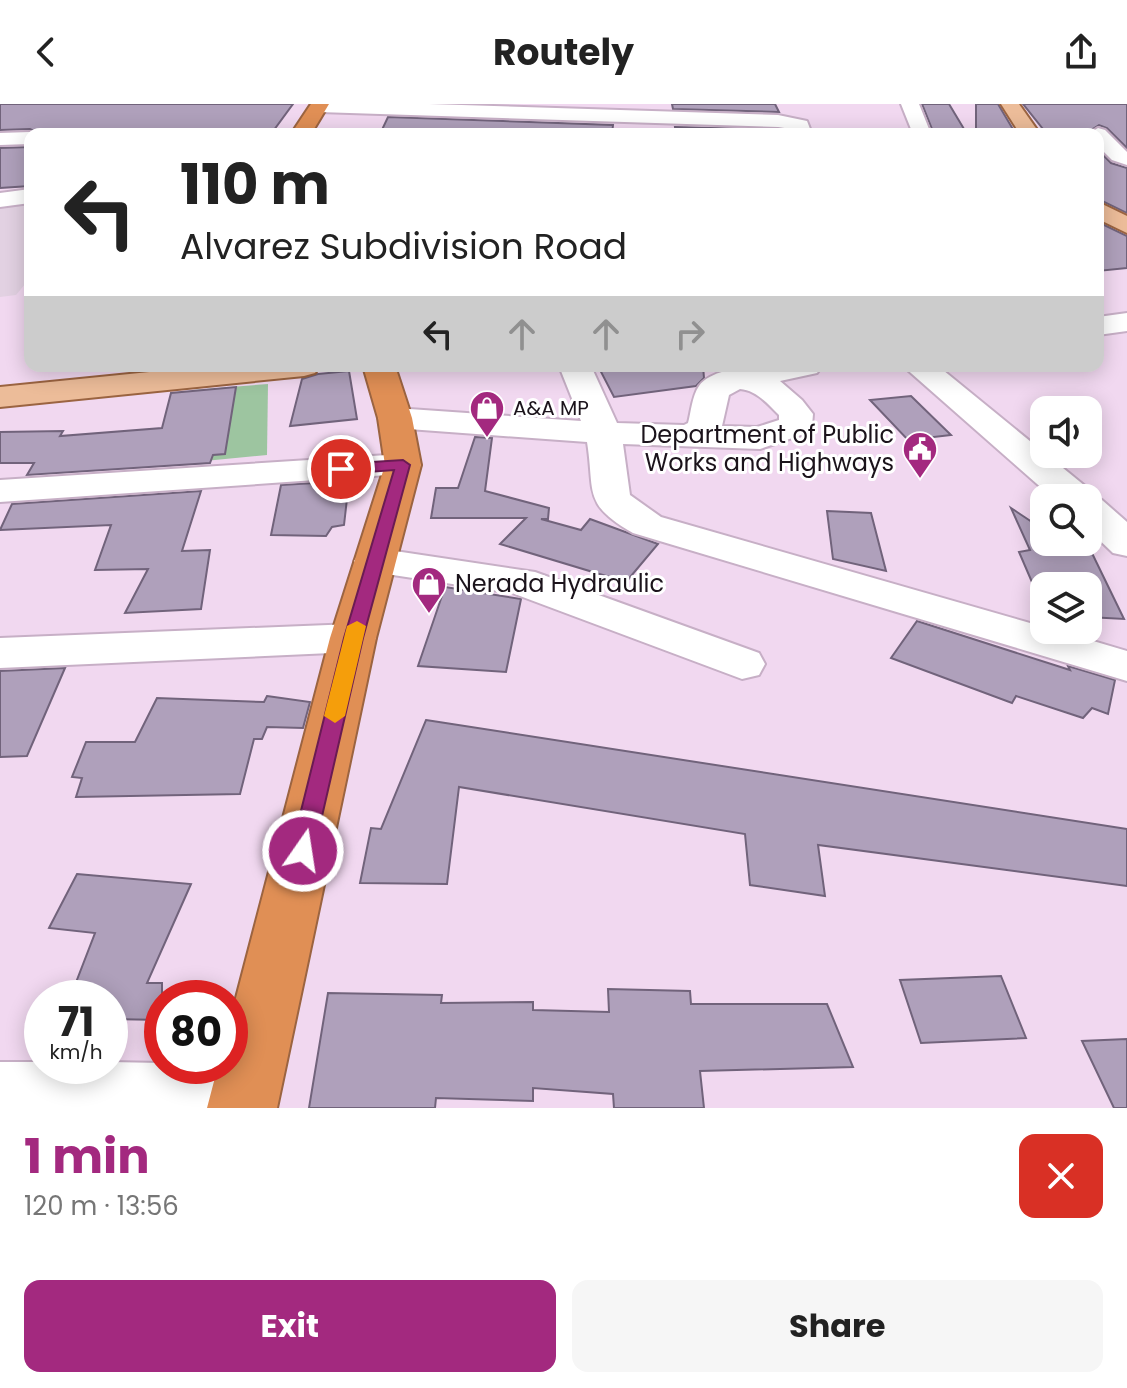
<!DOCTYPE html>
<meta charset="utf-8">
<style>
:root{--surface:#fff;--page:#f6f6f6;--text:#222;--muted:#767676;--accent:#a3297f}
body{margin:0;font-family:Poppins,sans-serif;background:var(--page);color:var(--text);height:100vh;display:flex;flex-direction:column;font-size:30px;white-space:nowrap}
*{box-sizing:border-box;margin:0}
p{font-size:26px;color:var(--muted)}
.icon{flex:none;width:44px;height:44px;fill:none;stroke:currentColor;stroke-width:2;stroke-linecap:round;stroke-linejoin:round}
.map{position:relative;height:1004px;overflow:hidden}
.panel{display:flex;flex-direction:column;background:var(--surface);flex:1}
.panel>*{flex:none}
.banner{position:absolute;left:24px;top:24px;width:1080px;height:244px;border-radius:16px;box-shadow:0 4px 20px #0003;background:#fff;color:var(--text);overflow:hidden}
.fabs{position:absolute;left:1030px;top:292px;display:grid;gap:16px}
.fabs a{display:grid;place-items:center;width:72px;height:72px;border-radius:16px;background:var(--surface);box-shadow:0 4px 20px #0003;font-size:40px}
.speed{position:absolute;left:24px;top:876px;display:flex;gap:16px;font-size:40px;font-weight:700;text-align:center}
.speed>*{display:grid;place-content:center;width:104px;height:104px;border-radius:50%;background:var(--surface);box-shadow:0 4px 20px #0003;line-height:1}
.speed small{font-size:20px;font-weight:400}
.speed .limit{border:12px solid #d22;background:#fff;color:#111}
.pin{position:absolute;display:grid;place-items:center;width:68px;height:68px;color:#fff;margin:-34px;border:4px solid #fff;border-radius:50%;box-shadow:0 2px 8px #0007}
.me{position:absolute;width:88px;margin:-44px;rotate:13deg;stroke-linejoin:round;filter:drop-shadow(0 0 6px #0008)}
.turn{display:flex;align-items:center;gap:28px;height:168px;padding:0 24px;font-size:36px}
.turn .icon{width:104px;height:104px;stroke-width:2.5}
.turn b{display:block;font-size:56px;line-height:68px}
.lanes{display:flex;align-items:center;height:76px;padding:0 24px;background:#0003;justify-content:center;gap:40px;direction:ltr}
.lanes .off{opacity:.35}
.round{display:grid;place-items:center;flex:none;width:84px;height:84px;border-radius:16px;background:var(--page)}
.headline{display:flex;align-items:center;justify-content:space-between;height:136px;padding:0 24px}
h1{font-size:48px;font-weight:700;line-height:60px;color:var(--accent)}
.cta{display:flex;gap:16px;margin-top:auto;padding:16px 24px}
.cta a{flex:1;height:92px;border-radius:16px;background:var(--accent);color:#fff;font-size:32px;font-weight:700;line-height:92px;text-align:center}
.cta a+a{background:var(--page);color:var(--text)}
header{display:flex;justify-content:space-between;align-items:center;height:104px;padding:0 24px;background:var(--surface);font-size:36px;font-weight:700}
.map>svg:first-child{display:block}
.education{fill:#e2d1e2}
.green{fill:#9dc5a0}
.building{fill:#afa0bb;stroke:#71637b;stroke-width:2}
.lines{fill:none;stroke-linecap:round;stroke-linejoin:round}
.minor-casing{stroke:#c7afc6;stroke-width:4}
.major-casing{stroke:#9b6441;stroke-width:4}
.highway-casing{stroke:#9b6441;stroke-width:4}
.minor{fill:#fff;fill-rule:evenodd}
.major{fill:#ecbc99;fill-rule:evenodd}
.highway{fill:#e08f55;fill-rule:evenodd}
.route{fill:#a3297f;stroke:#6a1b53;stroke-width:2}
.slow{fill:#f59e0b}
.labels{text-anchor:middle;stroke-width:6;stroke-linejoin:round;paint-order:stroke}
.far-poi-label{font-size:20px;fill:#1b131b;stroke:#fff;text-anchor:start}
.poi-label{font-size:24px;fill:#1b131b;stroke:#fff;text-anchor:end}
</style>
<header><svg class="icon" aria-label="back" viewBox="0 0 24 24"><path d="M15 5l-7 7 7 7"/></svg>Routely<svg class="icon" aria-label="share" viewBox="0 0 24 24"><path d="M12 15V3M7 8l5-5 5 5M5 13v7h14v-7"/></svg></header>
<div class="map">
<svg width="1127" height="1004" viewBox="0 0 1127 1004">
<rect width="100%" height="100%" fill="#f1d8f0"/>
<path class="education" d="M 30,98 L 30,174 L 16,191 L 0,193 L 0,100 Z"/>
<path class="green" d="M 268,280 L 267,351 L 184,359 L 193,286 Z"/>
<g class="building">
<path d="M 0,0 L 293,0 L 271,30 L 40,30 L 30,25 L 0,26 Z"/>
<path d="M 672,0 L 775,0 L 779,8 L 673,5 Z"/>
<path d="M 922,0 L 949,0 L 967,30 L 934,30 Z"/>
<path d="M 976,0 L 998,0 L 1014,27 L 976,26 Z"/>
<path d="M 1023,0 L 1127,0 L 1127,44 L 1107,24 L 1099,21 L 1085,30 L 1047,30 Z"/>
<path d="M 388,13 L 613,21 L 612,30 L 380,30 Z"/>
<path d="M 675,23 L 778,26 L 789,30 L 676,30 Z"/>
<path d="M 30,43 L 30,82 L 0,84 L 0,44 Z"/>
<path d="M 1098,46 L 1111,59 L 1127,64 L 1127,109 L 1098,95 Z"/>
<path d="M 1098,118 L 1127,132 L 1127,164 L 1098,167 Z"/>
<path d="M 598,262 L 703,262 L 704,274 L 696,282 L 614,293 Z"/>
<path d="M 349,267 L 357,315 L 290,322 L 302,275 L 318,270 Z"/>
<path d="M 236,283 L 225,350 L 213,351 L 210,359 L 27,371 L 34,359 L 0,359 L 0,328 L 63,327 L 60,332 L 162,324 L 171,289 Z"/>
<path d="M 911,292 L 951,331 L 908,336 L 870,296 Z"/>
<path d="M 475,333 L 492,334 L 485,387 L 549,404 L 548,415 L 541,415 L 581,426 L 590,415 L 658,440 L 626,478 L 500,440 L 526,414 L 431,414 L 436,384 L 458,384 Z"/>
<path d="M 349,377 L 344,421 L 332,423 L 326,432 L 271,431 L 281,381 Z"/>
<path d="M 201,387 L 182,447 L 210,446 L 201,505 L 125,509 L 148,465 L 95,466 L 111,421 L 0,426 L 12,400 Z"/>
<path d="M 1011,404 L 1044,426 L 1044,438 L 1089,443 L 1124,515 L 1088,513 L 1088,482 L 1044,482 L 1044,506 L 1019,448 L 1030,446 Z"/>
<path d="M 827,407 L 871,409 L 886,467 L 833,455 Z"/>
<path d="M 445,483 L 521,495 L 506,568 L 418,562 Z"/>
<path d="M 917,517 L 1070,566 L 1068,562 L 1115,576 L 1108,610 L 1092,604 L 1083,614 L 1016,592 L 1012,599 L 891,554 Z"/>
<path d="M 65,564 L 27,652 L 0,653 L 0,567 Z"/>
<path d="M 267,592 L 310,598 L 303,624 L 267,623 L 262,635 L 254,635 L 240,690 L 76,693 L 82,674 L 72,673 L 86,638 L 135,638 L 157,594 L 264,598 Z"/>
<path d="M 426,616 L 1127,725 L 1127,782 L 818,741 L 825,792 L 750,781 L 745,730 L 459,683 L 447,780 L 360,779 L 371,724 L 381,725 Z"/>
<path d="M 77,770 L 191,780 L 147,879 L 162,879 L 162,916 L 110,915 L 110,894 L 70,894 L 95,829 L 49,824 Z"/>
<path d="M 1001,872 L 1026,934 L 921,939 L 900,876 Z"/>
<path d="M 608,885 L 690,887 L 691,900 L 827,900 L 853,963 L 700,967 L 704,1004 L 614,1004 L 613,990 L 533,984 L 533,997 L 436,994 L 435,1004 L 309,1004 L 328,889 L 442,891 L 441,899 L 533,898 L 533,906 L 609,908 Z"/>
<path d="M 1127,935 L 1127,1004 L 1114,1004 L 1082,937 Z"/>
</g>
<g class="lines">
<g class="minor-casing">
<g id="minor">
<path d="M 311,0 L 429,0 L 778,11 L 807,17 L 812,30 L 792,30 L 791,25 L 778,23 L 319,8 L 312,6 Z"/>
<path d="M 901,0 L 919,0 L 931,30 L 913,30 Z"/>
<path d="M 1098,24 L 1105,26 L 1127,48 L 1127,61 L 1112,56 L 1098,42 L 1098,30 L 1088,30 Z"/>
<path d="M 30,28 L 37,30 L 30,30 L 30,40 L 0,41 L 0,29 Z"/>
<path d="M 30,85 L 30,99 L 0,103 L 0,89 Z"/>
<path d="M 1127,209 L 1127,227 L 1098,231 L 1098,213 Z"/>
<path d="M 559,262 L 591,262 L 617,319 L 684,321 L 688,319 C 691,308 692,292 699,282 C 718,256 792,262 822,262 L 817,269 L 780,277 L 802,296 L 813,310 L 812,322 L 807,329 L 760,345 L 623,340 L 630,391 L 661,413 L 1044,523 L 1044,526 L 1056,526 L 1127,547 L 1127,577 L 633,429 C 582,400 595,388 587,338 L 395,324 L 383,321 L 378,314 L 383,307 L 395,304 L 581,317 ZM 740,285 C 756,286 768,300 779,311 L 779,316 L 757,323 L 722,322 L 729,291 Z"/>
<path d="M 903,262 L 938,262 L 1090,386 L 1095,394 L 1102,396 L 1127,418 L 1127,452 L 1113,449 L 1088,425 L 1088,394 L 1053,394 Z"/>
<path d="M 403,350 L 416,353 L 421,361 L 416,369 L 0,398 L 0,376 Z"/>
<path d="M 375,444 L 535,468 L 759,549 L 765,560 L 759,571 L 742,575 L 512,489 L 360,466 L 354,457 L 360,448 Z"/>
<path d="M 353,520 L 369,524 L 376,534 L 369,544 L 353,548 L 0,564 L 0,534 Z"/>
<path d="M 0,958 L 42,958 L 42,962 L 110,962 L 110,958 L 162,959 L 162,962 L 244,959 L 268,969 L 278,992 L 273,1004 L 0,1004 Z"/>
</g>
</g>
<g class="major-casing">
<g id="major">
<path d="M 1001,0 L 1019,0 L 1040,30 L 1020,30 Z"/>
<path d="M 1098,98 L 1127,112 L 1127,129 L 1098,115 Z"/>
<path d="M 209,262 L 320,262 L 315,269 L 304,272 L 0,303 L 0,283 Z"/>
</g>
</g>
<g class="highway-casing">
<g id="highway">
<path d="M 311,0 L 329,0 L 311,30 L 291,30 Z"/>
<path d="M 363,262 L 395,262 L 412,314 L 421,361 L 376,534 L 277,1004 L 207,1004 L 218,962 L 230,962 L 230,917 L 330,534 L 385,361 L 378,314 Z"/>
</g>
</g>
<use href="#minor" class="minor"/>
<use href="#major" class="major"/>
<use href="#highway" class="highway"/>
</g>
<path class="route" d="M 403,356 L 410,361 L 363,534 L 314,747 L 311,754 L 303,756 L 294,754 L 291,747 L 344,534 L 394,366 L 341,370 L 333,365 L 341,360 Z"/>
<path class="slow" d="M 357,517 L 366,522 L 345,612 L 335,619 L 324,612 L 347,522 Z"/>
<defs>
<g id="shop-pin" transform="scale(1.8)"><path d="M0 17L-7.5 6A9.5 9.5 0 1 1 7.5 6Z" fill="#a3297f" stroke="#fff"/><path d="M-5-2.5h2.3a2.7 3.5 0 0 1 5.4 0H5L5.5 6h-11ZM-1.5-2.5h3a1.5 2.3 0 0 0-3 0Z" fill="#fff"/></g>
<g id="civic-pin" transform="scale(1.8)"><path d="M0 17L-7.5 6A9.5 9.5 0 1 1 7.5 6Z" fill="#a3297f" stroke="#fff"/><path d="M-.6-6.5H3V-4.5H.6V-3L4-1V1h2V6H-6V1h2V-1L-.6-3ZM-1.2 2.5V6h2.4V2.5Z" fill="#fff"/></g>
</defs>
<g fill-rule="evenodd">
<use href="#shop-pin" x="487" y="304"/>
<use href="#civic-pin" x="920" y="345"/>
<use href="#shop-pin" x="429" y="480"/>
</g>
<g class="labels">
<g class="far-poi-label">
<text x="513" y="311">A&amp;A MP</text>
</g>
<g class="poi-label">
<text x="894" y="339">Department of Public<tspan x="894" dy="28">Works and Highways</tspan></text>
<text x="455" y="488" text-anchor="start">Nerada Hydraulic</text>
</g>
</g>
</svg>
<div class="fabs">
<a><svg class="icon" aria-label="sound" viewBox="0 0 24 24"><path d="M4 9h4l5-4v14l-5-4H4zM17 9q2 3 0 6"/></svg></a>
<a><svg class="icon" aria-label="search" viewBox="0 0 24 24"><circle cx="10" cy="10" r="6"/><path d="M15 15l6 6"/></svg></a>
<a><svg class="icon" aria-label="layers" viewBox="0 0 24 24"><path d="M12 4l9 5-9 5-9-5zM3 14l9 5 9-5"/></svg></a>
</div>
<div class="speed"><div>71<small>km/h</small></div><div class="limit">80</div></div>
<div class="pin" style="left:341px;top:365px;background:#d93025"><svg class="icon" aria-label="arrive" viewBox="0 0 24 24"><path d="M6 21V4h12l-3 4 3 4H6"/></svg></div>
<svg class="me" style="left:303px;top:747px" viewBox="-20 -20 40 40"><circle r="17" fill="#a3297f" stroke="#fff" stroke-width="3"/><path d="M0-11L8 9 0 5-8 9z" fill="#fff"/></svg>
<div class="banner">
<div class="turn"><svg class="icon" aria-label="left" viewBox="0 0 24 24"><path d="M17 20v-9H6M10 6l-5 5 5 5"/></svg><div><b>110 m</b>Alvarez Subdivision Road</div></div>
<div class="lanes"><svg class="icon" aria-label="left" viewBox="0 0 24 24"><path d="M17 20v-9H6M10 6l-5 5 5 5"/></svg><svg class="icon off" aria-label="ahead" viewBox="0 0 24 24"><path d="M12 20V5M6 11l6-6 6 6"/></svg><svg class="icon off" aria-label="ahead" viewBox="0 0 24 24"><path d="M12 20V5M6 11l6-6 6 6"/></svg><svg class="icon off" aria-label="right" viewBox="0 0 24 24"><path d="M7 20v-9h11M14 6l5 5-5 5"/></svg></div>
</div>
</div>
<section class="panel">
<div class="headline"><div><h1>1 min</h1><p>120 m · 13:56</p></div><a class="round" style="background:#d93025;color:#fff"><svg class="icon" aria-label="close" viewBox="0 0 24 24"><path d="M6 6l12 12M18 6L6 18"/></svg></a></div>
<div class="cta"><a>Exit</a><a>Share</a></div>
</section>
